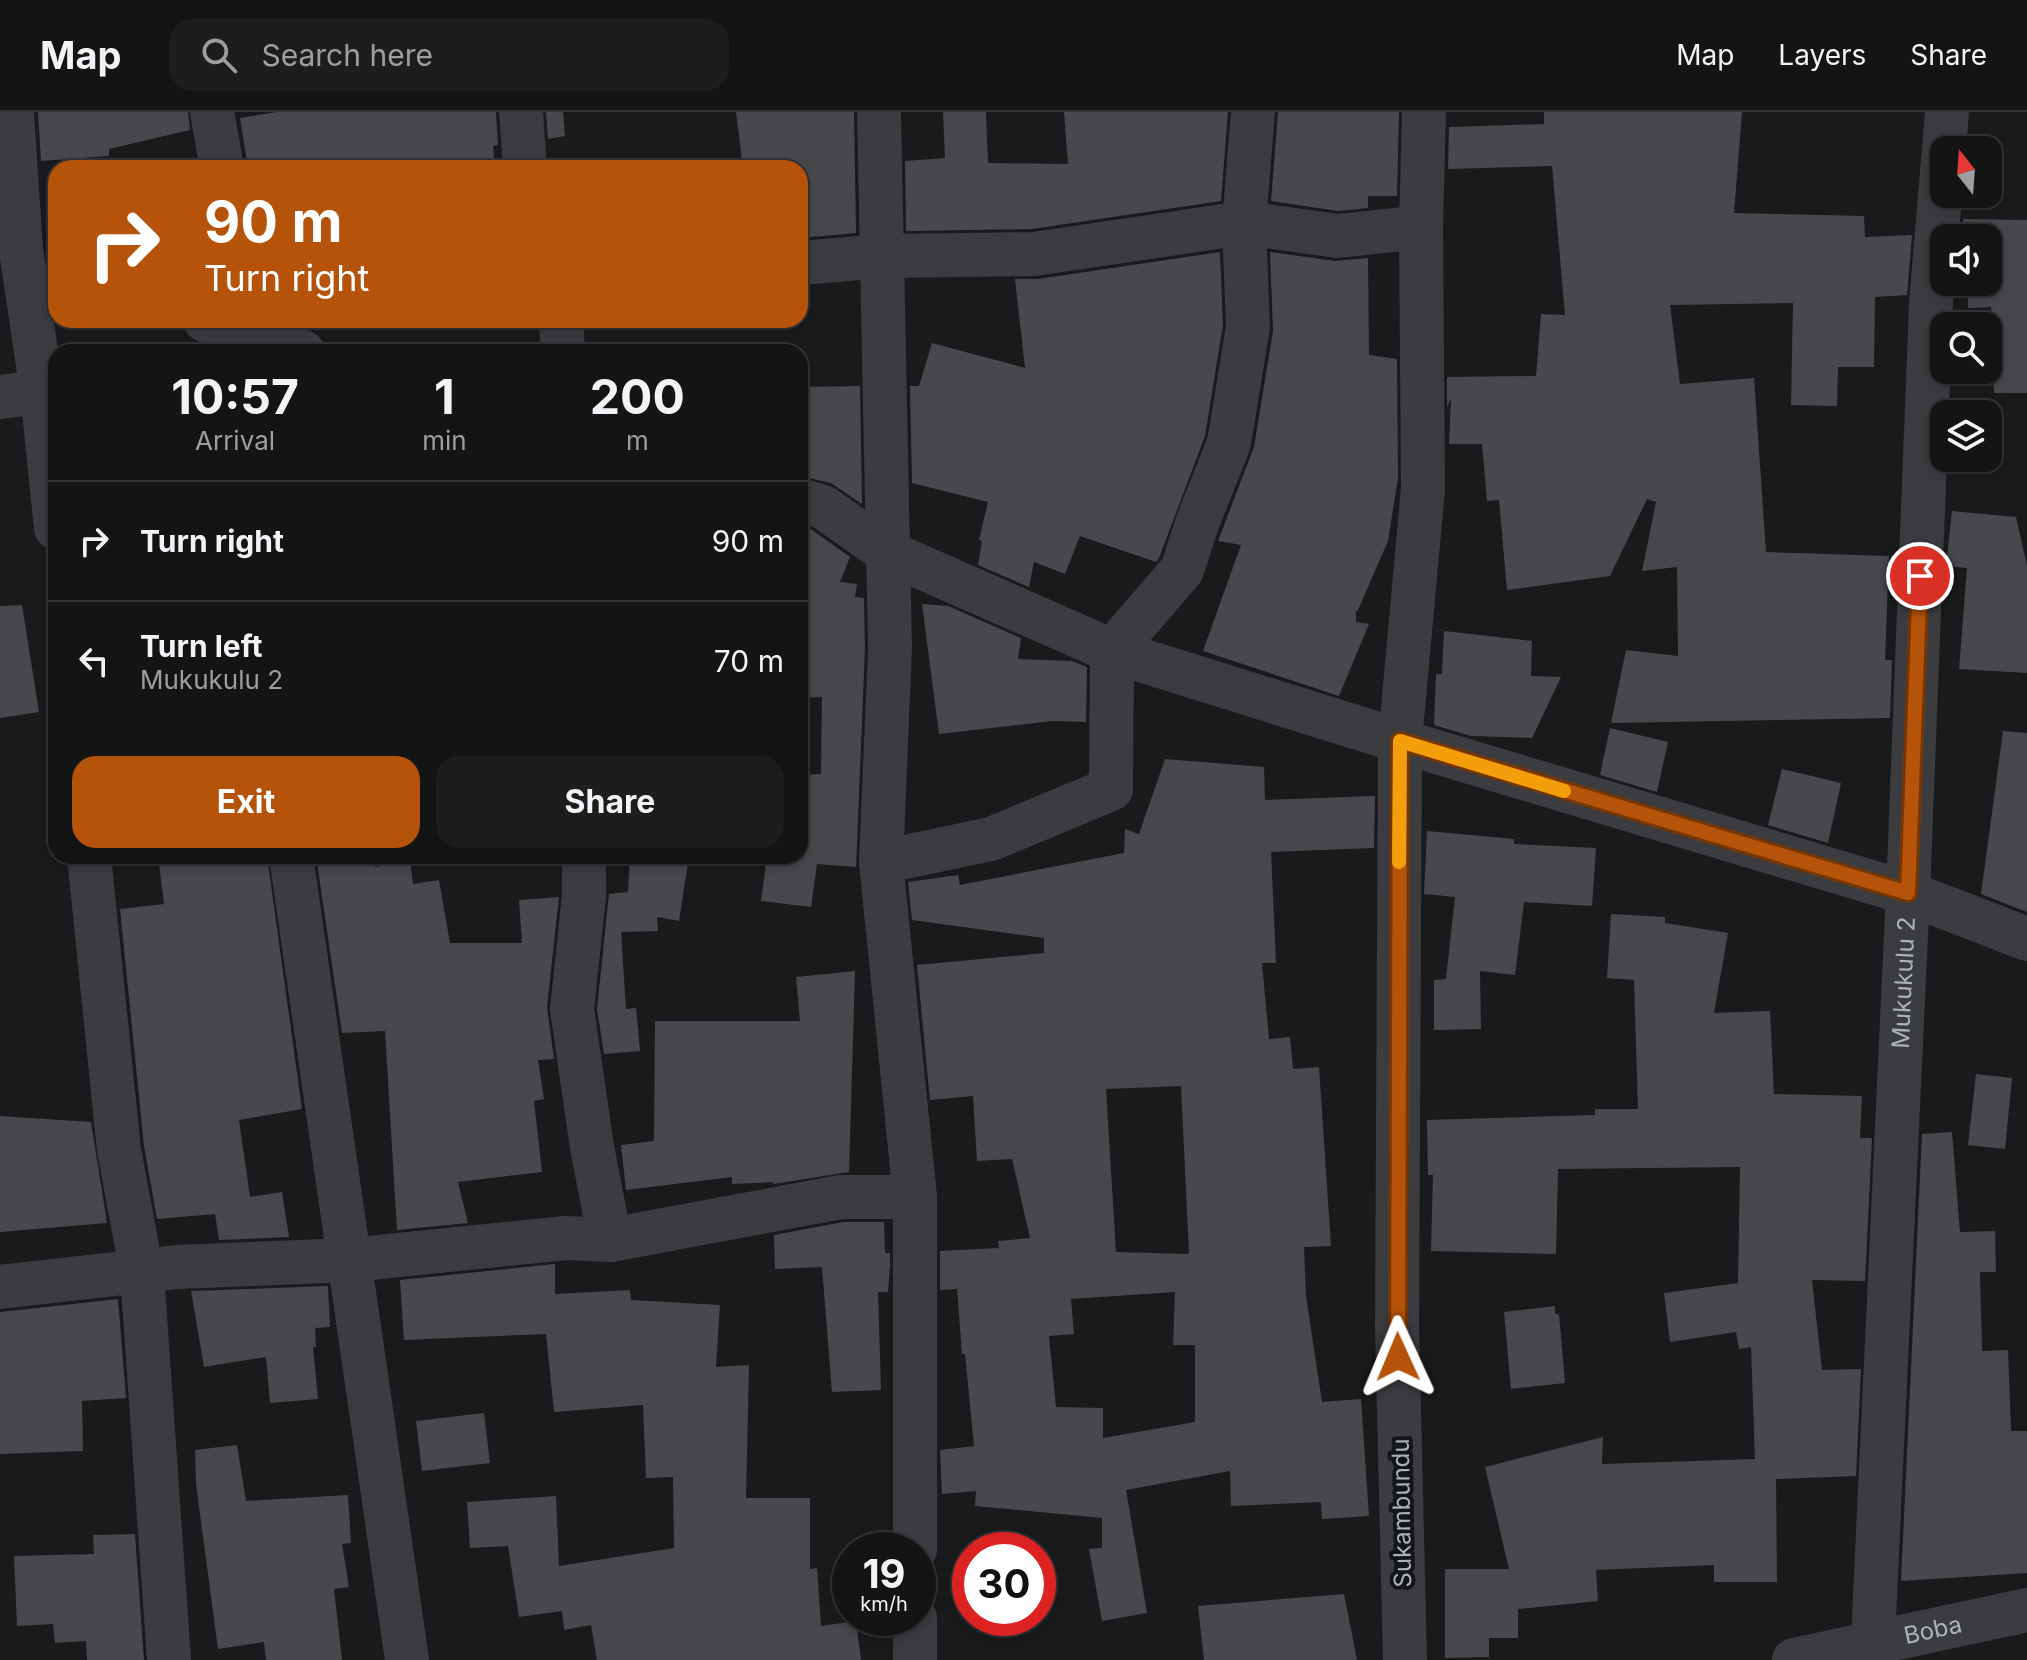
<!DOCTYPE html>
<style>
:root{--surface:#131414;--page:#1c1d1d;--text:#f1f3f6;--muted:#9d9ea0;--line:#323334;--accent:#b45309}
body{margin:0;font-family:Inter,sans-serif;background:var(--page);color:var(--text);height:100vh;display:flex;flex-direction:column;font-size:30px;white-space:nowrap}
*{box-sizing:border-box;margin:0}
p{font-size:26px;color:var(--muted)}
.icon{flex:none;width:44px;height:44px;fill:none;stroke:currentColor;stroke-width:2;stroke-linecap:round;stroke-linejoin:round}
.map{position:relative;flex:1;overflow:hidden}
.panel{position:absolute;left:48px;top:232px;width:760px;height:520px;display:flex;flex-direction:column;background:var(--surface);border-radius:24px;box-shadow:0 4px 12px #0003,0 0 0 2px var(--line)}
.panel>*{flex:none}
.hud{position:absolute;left:48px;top:48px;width:760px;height:168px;border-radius:24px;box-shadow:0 4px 12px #0003,0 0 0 2px var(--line);background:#b45309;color:#fff;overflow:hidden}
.needle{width:52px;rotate:343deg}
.fabs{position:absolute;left:1930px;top:24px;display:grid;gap:16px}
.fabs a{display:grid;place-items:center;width:72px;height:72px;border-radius:16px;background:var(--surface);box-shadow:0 4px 12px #0003,0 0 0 2px var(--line);font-size:40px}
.speed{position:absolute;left:832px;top:1420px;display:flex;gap:16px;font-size:40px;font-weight:700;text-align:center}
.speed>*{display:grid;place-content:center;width:104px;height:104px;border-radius:50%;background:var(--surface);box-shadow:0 4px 12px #0003,0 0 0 2px var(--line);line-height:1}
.speed small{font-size:20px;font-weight:400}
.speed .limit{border:12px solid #d22;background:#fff;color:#111}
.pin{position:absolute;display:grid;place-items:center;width:68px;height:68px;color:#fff;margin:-34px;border:4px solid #fff;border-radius:50%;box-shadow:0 2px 8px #0007}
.me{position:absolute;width:88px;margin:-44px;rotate:359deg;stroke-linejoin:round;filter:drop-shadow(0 0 6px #0008)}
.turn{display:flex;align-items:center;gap:28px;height:168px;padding:0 24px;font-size:36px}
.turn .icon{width:104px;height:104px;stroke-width:2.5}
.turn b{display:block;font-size:56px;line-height:68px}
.eta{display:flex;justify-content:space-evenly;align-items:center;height:136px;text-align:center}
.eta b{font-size:48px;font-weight:700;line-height:56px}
.primary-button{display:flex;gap:16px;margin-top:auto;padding:16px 24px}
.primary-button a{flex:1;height:92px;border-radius:24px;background:var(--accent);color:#fff;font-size:32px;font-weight:700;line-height:92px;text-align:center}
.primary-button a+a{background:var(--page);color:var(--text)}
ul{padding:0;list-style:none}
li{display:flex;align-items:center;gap:24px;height:120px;padding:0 24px;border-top:2px solid var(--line)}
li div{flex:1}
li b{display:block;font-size:30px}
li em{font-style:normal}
header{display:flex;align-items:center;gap:48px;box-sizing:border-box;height:112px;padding:0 40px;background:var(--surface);border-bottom:2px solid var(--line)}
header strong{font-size:38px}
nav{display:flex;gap:44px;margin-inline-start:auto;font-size:28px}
.search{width:560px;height:72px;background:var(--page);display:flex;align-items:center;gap:20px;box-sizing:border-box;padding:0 28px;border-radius:24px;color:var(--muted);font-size:30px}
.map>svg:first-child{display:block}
.building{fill:#47484b;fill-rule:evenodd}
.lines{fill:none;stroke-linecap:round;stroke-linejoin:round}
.street{stroke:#3b3c40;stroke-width:44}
.route-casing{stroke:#753606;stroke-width:20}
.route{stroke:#b45309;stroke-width:14}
.slow{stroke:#f59e0b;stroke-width:14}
.labels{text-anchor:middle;stroke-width:8;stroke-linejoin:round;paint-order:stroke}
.street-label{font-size:24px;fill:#adb2ba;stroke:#141516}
</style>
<header>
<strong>Map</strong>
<div class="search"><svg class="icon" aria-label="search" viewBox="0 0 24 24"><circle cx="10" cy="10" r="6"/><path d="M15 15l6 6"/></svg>Search here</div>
<nav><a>Map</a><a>Layers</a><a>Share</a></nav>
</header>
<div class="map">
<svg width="2027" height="1548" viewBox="0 0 2027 1548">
<rect width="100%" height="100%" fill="#191a1b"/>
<g class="building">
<path d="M 38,0 L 188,0 L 190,18 L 109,37 L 109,44 L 41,49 Z"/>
<path d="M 277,0 L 496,0 L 498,33 L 493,34 L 495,56 L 344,56 L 343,49 L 299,56 L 248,56 L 240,6 Z"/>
<path d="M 546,0 L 563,0 L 565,24 L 548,27 Z"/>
<path d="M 736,0 L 854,0 L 856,121 L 800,126 L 800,56 L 743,56 Z"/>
<path d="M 943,0 L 986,0 L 988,51 L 1068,52 L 1064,0 L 1228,0 L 1221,89 L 1032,117 L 906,119 L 905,49 L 945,46 Z"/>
<path d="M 1278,0 L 1399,0 L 1397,84 L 1368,84 L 1368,96 L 1338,99 L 1271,89 Z"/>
<path d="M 1544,0 L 1742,0 L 1734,101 L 1864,104 L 1865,125 L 1912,123 L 1907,183 L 1875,185 L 1874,255 L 1838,255 L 1837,294 L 1791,293 L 1793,191 L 1670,193 L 1680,272 L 1754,266 L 1766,440 L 1889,444 L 1885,548 L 1892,548 L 1890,606 L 1611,611 L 1626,538 L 1678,544 L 1677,455 L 1642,459 L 1656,390 L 1647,387 L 1610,464 L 1507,478 L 1499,388 L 1487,389 L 1482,332 L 1449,332 L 1451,286 L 1447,295 L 1447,265 L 1536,264 L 1541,202 L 1565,203 L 1552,54 L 1448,57 L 1449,15 L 1544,12 Z"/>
<path d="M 1963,107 L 2027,108 L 2027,281 L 1994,281 L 1991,195 L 1968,196 L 1968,181 L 1957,181 L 1958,170 L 1988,170 L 1988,126 L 1962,126 Z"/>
<path d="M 1220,140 L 1223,213 L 1205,324 L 1159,446 L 1156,450 L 1080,424 L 1065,462 L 1034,450 L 1029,475 L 978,453 L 982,429 L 979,428 L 988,390 L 912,371 L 910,274 L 919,274 L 932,231 L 1025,256 L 1015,167 L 1038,167 Z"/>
<path d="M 1270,140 L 1335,149 L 1368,146 L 1369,243 L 1397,247 L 1398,366 L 1388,429 L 1358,498 L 1356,499 L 1356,510 L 1369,512 L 1339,584 L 1203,539 L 1241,433 L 1218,429 L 1254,335 L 1273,219 Z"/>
<path d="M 860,274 L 862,392 L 831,371 L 800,364 L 801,275 Z"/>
<path d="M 1952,399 L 2016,405 L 2027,454 L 2027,561 L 1959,557 L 1967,456 L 1946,454 Z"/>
<path d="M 800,414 L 812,418 L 850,445 L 840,470 L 857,472 L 855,485 L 864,486 L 865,536 L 856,755 L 817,752 L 811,795 L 761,789 L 767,744 L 800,744 L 800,663 L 821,662 L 822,585 L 803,586 L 802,563 L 800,565 Z"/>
<path d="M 922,492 L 948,494 L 1021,526 L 1018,547 L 1072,549 L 1087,555 L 1086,610 L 1052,609 L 939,622 Z"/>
<path d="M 22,493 L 39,600 L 0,606 L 0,494 Z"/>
<path d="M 1444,519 L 1532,529 L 1531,564 L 1561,565 L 1532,626 L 1471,624 L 1434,613 L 1436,562 L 1442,562 Z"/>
<path d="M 1610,616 L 1668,630 L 1657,680 L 1600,663 Z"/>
<path d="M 2003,619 L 2027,621 L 2027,800 L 1981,782 Z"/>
<path d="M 1165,647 L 1264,655 L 1265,688 L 1375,684 L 1374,736 L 1271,740 L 1276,851 L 1262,851 L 1269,927 L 1290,925 L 1293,957 L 1319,955 L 1331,1134 L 1304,1135 L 1306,1184 L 1322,1290 L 1361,1287 L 1369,1404 L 1322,1407 L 1321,1390 L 1231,1394 L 1230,1359 L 1126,1378 L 1147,1501 L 1102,1509 L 1089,1437 L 1102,1436 L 1102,1406 L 975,1394 L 976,1379 L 942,1382 L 940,1338 L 974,1334 L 965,1242 L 962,1242 L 957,1177 L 940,1178 L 940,1139 L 999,1136 L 998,1129 L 1030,1126 L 1012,1047 L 977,1049 L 973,984 L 930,988 L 917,853 L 1044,841 L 1044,826 L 912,808 L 908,770 L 958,763 L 960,773 L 1124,741 L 1125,717 L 1139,722 ZM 1181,974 L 1189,1142 L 1116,1140 L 1106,977 ZM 1175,1180 L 1173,1233 L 1195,1233 L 1195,1310 L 1103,1326 L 1103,1296 L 1056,1295 L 1049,1224 L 1074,1222 L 1071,1187 Z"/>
<path d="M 1782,657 L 1841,671 L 1828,731 L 1768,713 Z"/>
<path d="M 1427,719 L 1514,727 L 1514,732 L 1596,736 L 1592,794 L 1524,790 L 1515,863 L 1480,859 L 1481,917 L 1434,918 L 1434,868 L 1446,867 L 1455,785 L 1424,782 Z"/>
<path d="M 158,744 L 267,744 L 302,997 L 239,1008 L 250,1085 L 282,1080 L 289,1125 L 219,1128 L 215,1102 L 157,1107 L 144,1034 L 120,797 L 164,792 Z"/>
<path d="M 316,744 L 375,744 L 375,755 L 410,749 L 413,772 L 439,768 L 450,831 L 522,831 L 519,788 L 559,785 L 547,895 L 554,947 L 538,948 L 544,987 L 534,989 L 542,1060 L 458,1070 L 468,1111 L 397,1118 L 385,919 L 342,921 Z"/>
<path d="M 630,744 L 689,744 L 679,809 L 657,805 L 658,819 L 621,820 L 626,897 L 636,896 L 640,939 L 604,942 L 597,897 L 609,782 L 628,780 Z"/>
<path d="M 1611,802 L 1665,805 L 1665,811 L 1728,821 L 1714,901 L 1770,899 L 1774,982 L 1862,984 L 1860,1026 L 1872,1026 L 1865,1169 L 1812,1168 L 1822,1258 L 1861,1257 L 1856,1364 L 1776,1367 L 1777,1470 L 1714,1470 L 1714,1453 L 1596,1458 L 1598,1489 L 1518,1497 L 1518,1526 L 1489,1526 L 1489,1545 L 1445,1546 L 1445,1457 L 1509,1457 L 1485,1355 L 1603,1325 L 1602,1352 L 1755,1347 L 1751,1235 L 1739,1237 L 1736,1220 L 1670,1230 L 1664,1181 L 1738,1171 L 1740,1055 L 1558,1057 L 1556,1142 L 1431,1139 L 1433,1063 L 1428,1063 L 1427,1008 L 1595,1003 L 1595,997 L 1638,997 L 1634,868 L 1607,866 Z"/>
<path d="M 855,859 L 849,1060 L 773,1072 L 773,1070 L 732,1072 L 732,1065 L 626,1078 L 621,1033 L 654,1029 L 655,909 L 800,909 L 796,865 Z"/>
<path d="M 1976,962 L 2012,966 L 2005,1037 L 1968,1033 Z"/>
<path d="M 0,1004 L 91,1010 L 107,1111 L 0,1120 Z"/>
<path d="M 1952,1020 L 1960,1120 L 1995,1119 L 1996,1160 L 1980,1160 L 1982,1239 L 2008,1238 L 2011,1319 L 2027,1319 L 2027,1461 L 1901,1469 L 1922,1022 Z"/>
<path d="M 843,1110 L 884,1110 L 885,1141 L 890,1141 L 890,1153 L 888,1180 L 878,1180 L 881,1278 L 832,1280 L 822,1155 L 775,1157 L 774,1123 Z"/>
<path d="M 555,1152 L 555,1182 L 630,1178 L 631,1188 L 720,1193 L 716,1255 L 749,1253 L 746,1386 L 810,1386 L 810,1457 L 817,1456 L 821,1514 L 856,1509 L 861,1548 L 597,1548 L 591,1513 L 564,1518 L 562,1499 L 519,1505 L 508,1434 L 470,1436 L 467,1390 L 556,1384 L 559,1454 L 674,1436 L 673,1365 L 646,1366 L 643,1293 L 554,1300 L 546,1222 L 404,1228 L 400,1168 Z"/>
<path d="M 328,1174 L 330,1215 L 315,1216 L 316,1235 L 313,1235 L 318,1287 L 270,1291 L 266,1245 L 204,1255 L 191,1179 Z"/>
<path d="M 118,1187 L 126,1286 L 82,1289 L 83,1339 L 0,1342 L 0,1200 Z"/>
<path d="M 1555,1194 L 1555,1202 L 1559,1202 L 1565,1271 L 1511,1277 L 1504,1200 Z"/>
<path d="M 484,1301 L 490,1351 L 422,1359 L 416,1309 Z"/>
<path d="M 237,1333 L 246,1389 L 348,1383 L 351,1431 L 342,1432 L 349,1475 L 334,1477 L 342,1548 L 266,1548 L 264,1530 L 218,1537 L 196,1372 L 195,1338 Z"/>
<path d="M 135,1422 L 144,1548 L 87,1548 L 86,1529 L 55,1531 L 53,1512 L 17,1514 L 14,1444 L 94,1442 L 93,1423 Z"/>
<path d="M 1344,1482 L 1357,1548 L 1204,1548 L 1198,1494 Z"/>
</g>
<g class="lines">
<g class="street">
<path d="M 12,0 L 21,138 L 42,280 L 56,416"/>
<path d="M 212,0 L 222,56"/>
<path d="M 521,0 L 525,56"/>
<path d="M 879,0 L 890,536 L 881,750 L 915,1085 L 915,1438"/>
<path d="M 800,151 L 884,144 L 1034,142 L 1244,111 L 1338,124 L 1421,115"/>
<path d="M 205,208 L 303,240"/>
<path d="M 561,208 L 563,240"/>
<path d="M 0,285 L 42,280"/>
<path d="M 800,388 L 823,395 L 887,440 L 1112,539 L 1400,629 L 1908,781 L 2027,827"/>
<path d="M 89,744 L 119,1038 L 142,1161 L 169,1548"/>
<path d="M 291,744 L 407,1548"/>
<path d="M 584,744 L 584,784 L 572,897 L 592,1035 L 610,1128"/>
<path d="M 881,750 L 991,727 L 1111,677 L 1112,539 L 1182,458 L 1198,409 L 1229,331 L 1248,215 L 1244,111 L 1253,0"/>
<path d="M 0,1175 L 177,1155 L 350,1148 L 566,1126 L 610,1128 L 841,1085 L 915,1085"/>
<path d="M 915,1548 L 915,1506"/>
<path d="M 1405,1548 L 1397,1214 L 1400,629 L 1423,377 L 1421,115 L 1424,0"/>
<path id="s1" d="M 1794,1548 L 2027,1498"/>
<path id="s2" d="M 1872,1548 L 1908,781 L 1931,192 L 1947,0"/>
</g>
</g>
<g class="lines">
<g class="route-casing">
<path id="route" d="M 1398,1245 L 1400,629 L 1908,781 L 1920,464"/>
</g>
<use href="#route" class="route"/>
<path class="slow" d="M 1399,750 L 1400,629 L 1564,679"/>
</g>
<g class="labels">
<g class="street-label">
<text dy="8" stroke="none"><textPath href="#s2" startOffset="678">Mukukulu 2</textPath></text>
<text transform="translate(1402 1401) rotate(-91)" y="8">Sukambundu</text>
<text dy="8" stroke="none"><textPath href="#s1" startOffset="142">Boba</textPath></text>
</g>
</g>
</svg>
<div class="fabs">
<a><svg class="needle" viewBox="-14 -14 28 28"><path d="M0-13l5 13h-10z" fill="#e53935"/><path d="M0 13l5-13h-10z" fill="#9d9ea0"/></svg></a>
<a><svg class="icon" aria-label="sound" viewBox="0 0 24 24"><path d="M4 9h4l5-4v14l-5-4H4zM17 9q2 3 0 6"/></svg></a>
<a><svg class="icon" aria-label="search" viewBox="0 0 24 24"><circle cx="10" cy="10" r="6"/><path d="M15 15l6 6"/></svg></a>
<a><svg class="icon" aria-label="layers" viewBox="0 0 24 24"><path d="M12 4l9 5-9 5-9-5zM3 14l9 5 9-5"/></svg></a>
</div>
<div class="speed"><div>19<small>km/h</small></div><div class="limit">30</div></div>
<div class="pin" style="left:1920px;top:464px;background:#d93025"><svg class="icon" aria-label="arrive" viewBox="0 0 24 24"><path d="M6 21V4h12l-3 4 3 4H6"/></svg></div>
<svg class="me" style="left:1398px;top:1245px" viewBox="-20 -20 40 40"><path d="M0-17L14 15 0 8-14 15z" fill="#b45309" stroke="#fff" stroke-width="4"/></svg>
<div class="hud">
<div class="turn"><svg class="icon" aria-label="right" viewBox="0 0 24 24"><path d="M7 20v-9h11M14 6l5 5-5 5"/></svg><div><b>90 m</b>Turn right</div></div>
</div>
<section class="panel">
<div class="eta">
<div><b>10:57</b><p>Arrival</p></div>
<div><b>1</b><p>min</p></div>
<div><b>200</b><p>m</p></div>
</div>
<ul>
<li><svg class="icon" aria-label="right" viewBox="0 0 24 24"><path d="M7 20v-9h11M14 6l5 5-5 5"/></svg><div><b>Turn right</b></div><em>90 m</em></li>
<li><svg class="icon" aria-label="left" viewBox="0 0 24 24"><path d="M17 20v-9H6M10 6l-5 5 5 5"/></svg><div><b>Turn left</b><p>Mukukulu 2</p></div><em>70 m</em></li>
</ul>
<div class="primary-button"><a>Exit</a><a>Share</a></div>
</section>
</div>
